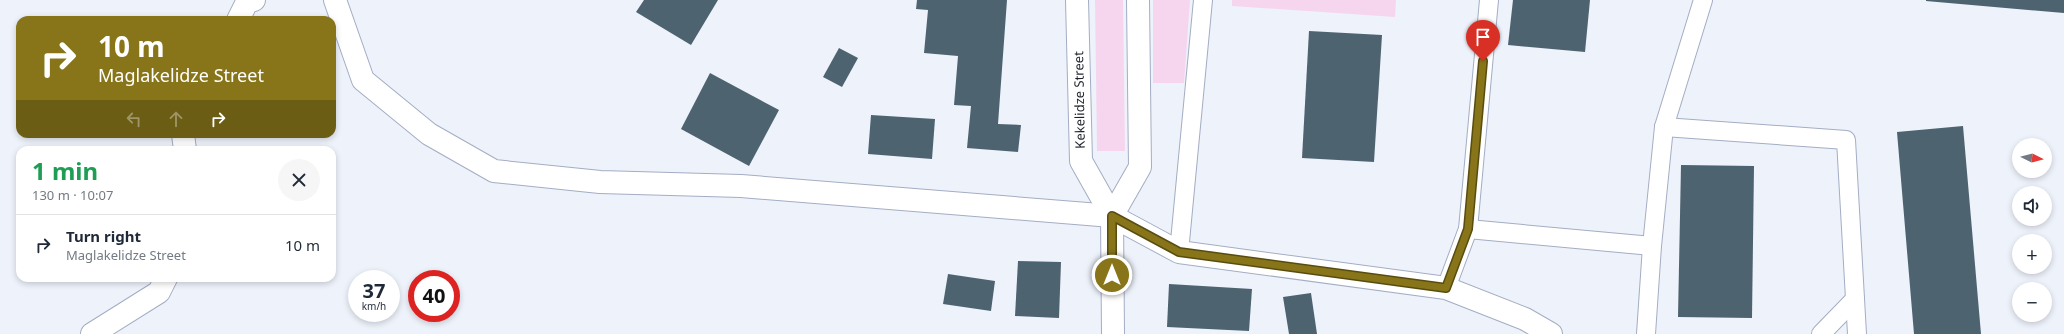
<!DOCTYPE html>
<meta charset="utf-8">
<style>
:root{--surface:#fff;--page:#f6f6f7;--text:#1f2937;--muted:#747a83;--line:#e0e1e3}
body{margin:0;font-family:"Noto Sans",sans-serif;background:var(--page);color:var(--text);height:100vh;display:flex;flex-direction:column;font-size:15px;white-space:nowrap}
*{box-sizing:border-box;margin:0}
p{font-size:13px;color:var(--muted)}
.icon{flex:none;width:22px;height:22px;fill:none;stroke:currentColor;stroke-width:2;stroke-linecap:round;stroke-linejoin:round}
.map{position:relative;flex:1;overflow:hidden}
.details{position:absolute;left:16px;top:146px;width:320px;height:136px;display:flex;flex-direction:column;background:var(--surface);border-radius:12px;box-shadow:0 2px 6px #0003}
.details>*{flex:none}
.top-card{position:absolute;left:16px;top:16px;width:320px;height:122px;border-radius:12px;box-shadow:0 2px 6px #0003;background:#887519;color:#fff;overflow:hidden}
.needle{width:26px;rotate:96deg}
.tools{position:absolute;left:2012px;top:138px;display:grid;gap:8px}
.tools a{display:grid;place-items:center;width:40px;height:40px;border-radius:50%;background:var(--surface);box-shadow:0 2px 6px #0003;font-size:20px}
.speed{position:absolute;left:348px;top:270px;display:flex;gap:8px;font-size:20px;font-weight:700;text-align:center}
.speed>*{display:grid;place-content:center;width:52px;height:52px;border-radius:50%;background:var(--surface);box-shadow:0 2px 6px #0003;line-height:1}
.speed small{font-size:10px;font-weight:400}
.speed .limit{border:6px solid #d22;background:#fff;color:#111}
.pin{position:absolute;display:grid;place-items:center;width:34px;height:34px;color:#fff;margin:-41px -17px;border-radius:50% 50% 50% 0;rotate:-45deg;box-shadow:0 0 4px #0007}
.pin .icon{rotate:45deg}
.me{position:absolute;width:44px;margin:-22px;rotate:0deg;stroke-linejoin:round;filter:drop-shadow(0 0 3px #0008)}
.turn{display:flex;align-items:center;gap:14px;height:84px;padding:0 16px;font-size:18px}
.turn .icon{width:52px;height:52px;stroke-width:2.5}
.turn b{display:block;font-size:28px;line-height:34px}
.lanes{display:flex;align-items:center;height:38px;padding:0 16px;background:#0003;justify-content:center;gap:20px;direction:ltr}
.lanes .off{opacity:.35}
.round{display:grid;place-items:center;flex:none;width:42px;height:42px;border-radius:21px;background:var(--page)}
.headline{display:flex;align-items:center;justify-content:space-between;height:68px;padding:0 16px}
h1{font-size:24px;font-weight:700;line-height:30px;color:#1e9e55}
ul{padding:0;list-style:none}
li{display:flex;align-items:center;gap:12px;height:60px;padding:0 16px;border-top:1px solid var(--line)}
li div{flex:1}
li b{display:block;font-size:15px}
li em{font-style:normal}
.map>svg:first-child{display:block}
.green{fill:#f6d6ef}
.building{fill:#4d636f}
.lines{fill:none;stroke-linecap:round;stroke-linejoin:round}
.lane-casing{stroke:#a4adc3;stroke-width:20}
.street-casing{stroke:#a4adc3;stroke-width:24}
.secondary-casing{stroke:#a4adc3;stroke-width:24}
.lane{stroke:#fff;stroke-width:18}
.street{stroke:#fff;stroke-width:22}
.secondary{stroke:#fff;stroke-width:22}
.route-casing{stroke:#584c10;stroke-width:10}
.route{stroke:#887519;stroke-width:7}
.labels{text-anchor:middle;stroke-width:4;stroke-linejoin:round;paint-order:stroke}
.street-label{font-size:13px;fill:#1d2129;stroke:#fff}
</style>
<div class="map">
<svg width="2064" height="334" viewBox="0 0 2064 334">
<rect width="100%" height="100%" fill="#eef2fb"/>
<g class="green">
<path d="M 1095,0 L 1123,0 L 1125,151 L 1097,151 Z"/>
<path d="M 1153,0 L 1190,0 L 1184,83 L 1153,83 Z"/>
<path d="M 1232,0 L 1396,0 L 1395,17 L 1232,6 Z"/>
</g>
<g class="building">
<path d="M 644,0 L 718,0 L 691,45 L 636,12 Z"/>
<path d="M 917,0 L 1007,0 L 998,124 L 1021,125 L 1018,152 L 967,148 L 971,106 L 954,105 L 958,56 L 924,53 L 928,10 L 916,9 Z"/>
<path d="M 1513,0 L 1590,0 L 1585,52 L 1508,45 Z"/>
<path d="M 1926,0 L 2064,0 L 2064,13 L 1926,1 Z"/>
<path d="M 1309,31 L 1382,35 L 1374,162 L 1302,158 Z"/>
<path d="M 839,48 L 858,58 L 842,87 L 823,77 Z"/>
<path d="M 710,73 L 779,110 L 749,166 L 681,129 Z"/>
<path d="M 871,115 L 935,119 L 932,159 L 868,154 Z"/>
<path d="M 1963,126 L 1981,334 L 1914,334 L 1897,132 Z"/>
<path d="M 1681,165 L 1754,166 L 1752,318 L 1678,317 Z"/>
<path d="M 1018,261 L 1061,262 L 1059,318 L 1015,316 Z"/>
<path d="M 948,274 L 995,281 L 991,311 L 943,304 Z"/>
<path d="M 1169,284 L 1252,289 L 1249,331 L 1167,327 Z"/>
<path d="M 1311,293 L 1317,334 L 1289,334 L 1283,297 Z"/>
</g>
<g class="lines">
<g class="lane-casing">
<g id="lane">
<path d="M 1664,127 L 1846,140 L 1857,334"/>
<path d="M 1468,229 L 1652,246"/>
<path d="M 1179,252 L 1203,0"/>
<path d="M 1446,288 L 1468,229 L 1489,0"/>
<path d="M 1646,334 L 1652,246 L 1664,127 L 1703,0"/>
<path d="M 1821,334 L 1855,299"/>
</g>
</g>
<g class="street-casing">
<g id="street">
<path d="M 238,20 L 247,2 L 254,0"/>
<path d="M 183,134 L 185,150"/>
<path d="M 92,334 L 159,292 L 166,278"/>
</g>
</g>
<g class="secondary-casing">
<g id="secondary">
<path d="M 335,0 L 363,80 L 429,134 L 494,171 L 600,182 L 741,186 L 1112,216 L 1179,252 L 1446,288 L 1525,319 L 1551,334"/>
<path d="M 1077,0 L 1081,161 L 1112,216 L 1113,334"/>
<path d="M 1112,216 L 1140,167 L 1138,0"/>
</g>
</g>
<use href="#lane" class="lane"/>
<use href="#street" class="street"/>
<use href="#secondary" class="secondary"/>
</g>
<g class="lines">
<g class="route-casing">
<path id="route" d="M 1112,275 L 1112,216 L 1179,252 L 1446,288 L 1468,229 L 1483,61"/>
</g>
<use href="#route" class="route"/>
</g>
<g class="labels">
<g class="street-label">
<text transform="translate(1079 100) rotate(-91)" y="5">Kekelidze Street</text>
</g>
</g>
</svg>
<div class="tools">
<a><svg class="needle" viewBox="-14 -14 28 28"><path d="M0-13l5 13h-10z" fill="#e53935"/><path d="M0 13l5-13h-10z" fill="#747a83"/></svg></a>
<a><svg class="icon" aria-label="sound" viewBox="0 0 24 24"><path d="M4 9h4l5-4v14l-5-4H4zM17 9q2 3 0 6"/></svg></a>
<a>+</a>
<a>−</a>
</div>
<div class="speed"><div>37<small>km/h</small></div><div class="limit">40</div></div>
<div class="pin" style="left:1483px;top:61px;background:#d93025"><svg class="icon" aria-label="arrive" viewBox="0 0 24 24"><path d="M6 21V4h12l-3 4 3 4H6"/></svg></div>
<svg class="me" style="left:1112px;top:275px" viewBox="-20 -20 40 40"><circle r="17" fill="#887519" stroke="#fff" stroke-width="3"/><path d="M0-11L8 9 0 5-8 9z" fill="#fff"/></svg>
<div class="top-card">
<div class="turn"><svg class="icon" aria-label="right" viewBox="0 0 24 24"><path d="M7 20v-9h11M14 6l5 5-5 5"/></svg><div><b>10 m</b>Maglakelidze Street</div></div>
<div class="lanes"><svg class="icon off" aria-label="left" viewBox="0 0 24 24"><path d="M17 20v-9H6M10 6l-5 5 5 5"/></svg><svg class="icon off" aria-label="ahead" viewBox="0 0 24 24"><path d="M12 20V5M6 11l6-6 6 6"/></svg><svg class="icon" aria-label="right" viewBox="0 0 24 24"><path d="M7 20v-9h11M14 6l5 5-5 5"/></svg></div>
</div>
<section class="details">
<div class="headline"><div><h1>1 min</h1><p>130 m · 10:07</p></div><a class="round"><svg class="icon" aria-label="close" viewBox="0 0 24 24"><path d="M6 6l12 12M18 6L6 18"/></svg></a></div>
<ul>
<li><svg class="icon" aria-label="right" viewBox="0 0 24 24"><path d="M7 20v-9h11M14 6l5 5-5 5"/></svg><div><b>Turn right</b><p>Maglakelidze Street</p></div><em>10 m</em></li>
</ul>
</section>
</div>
